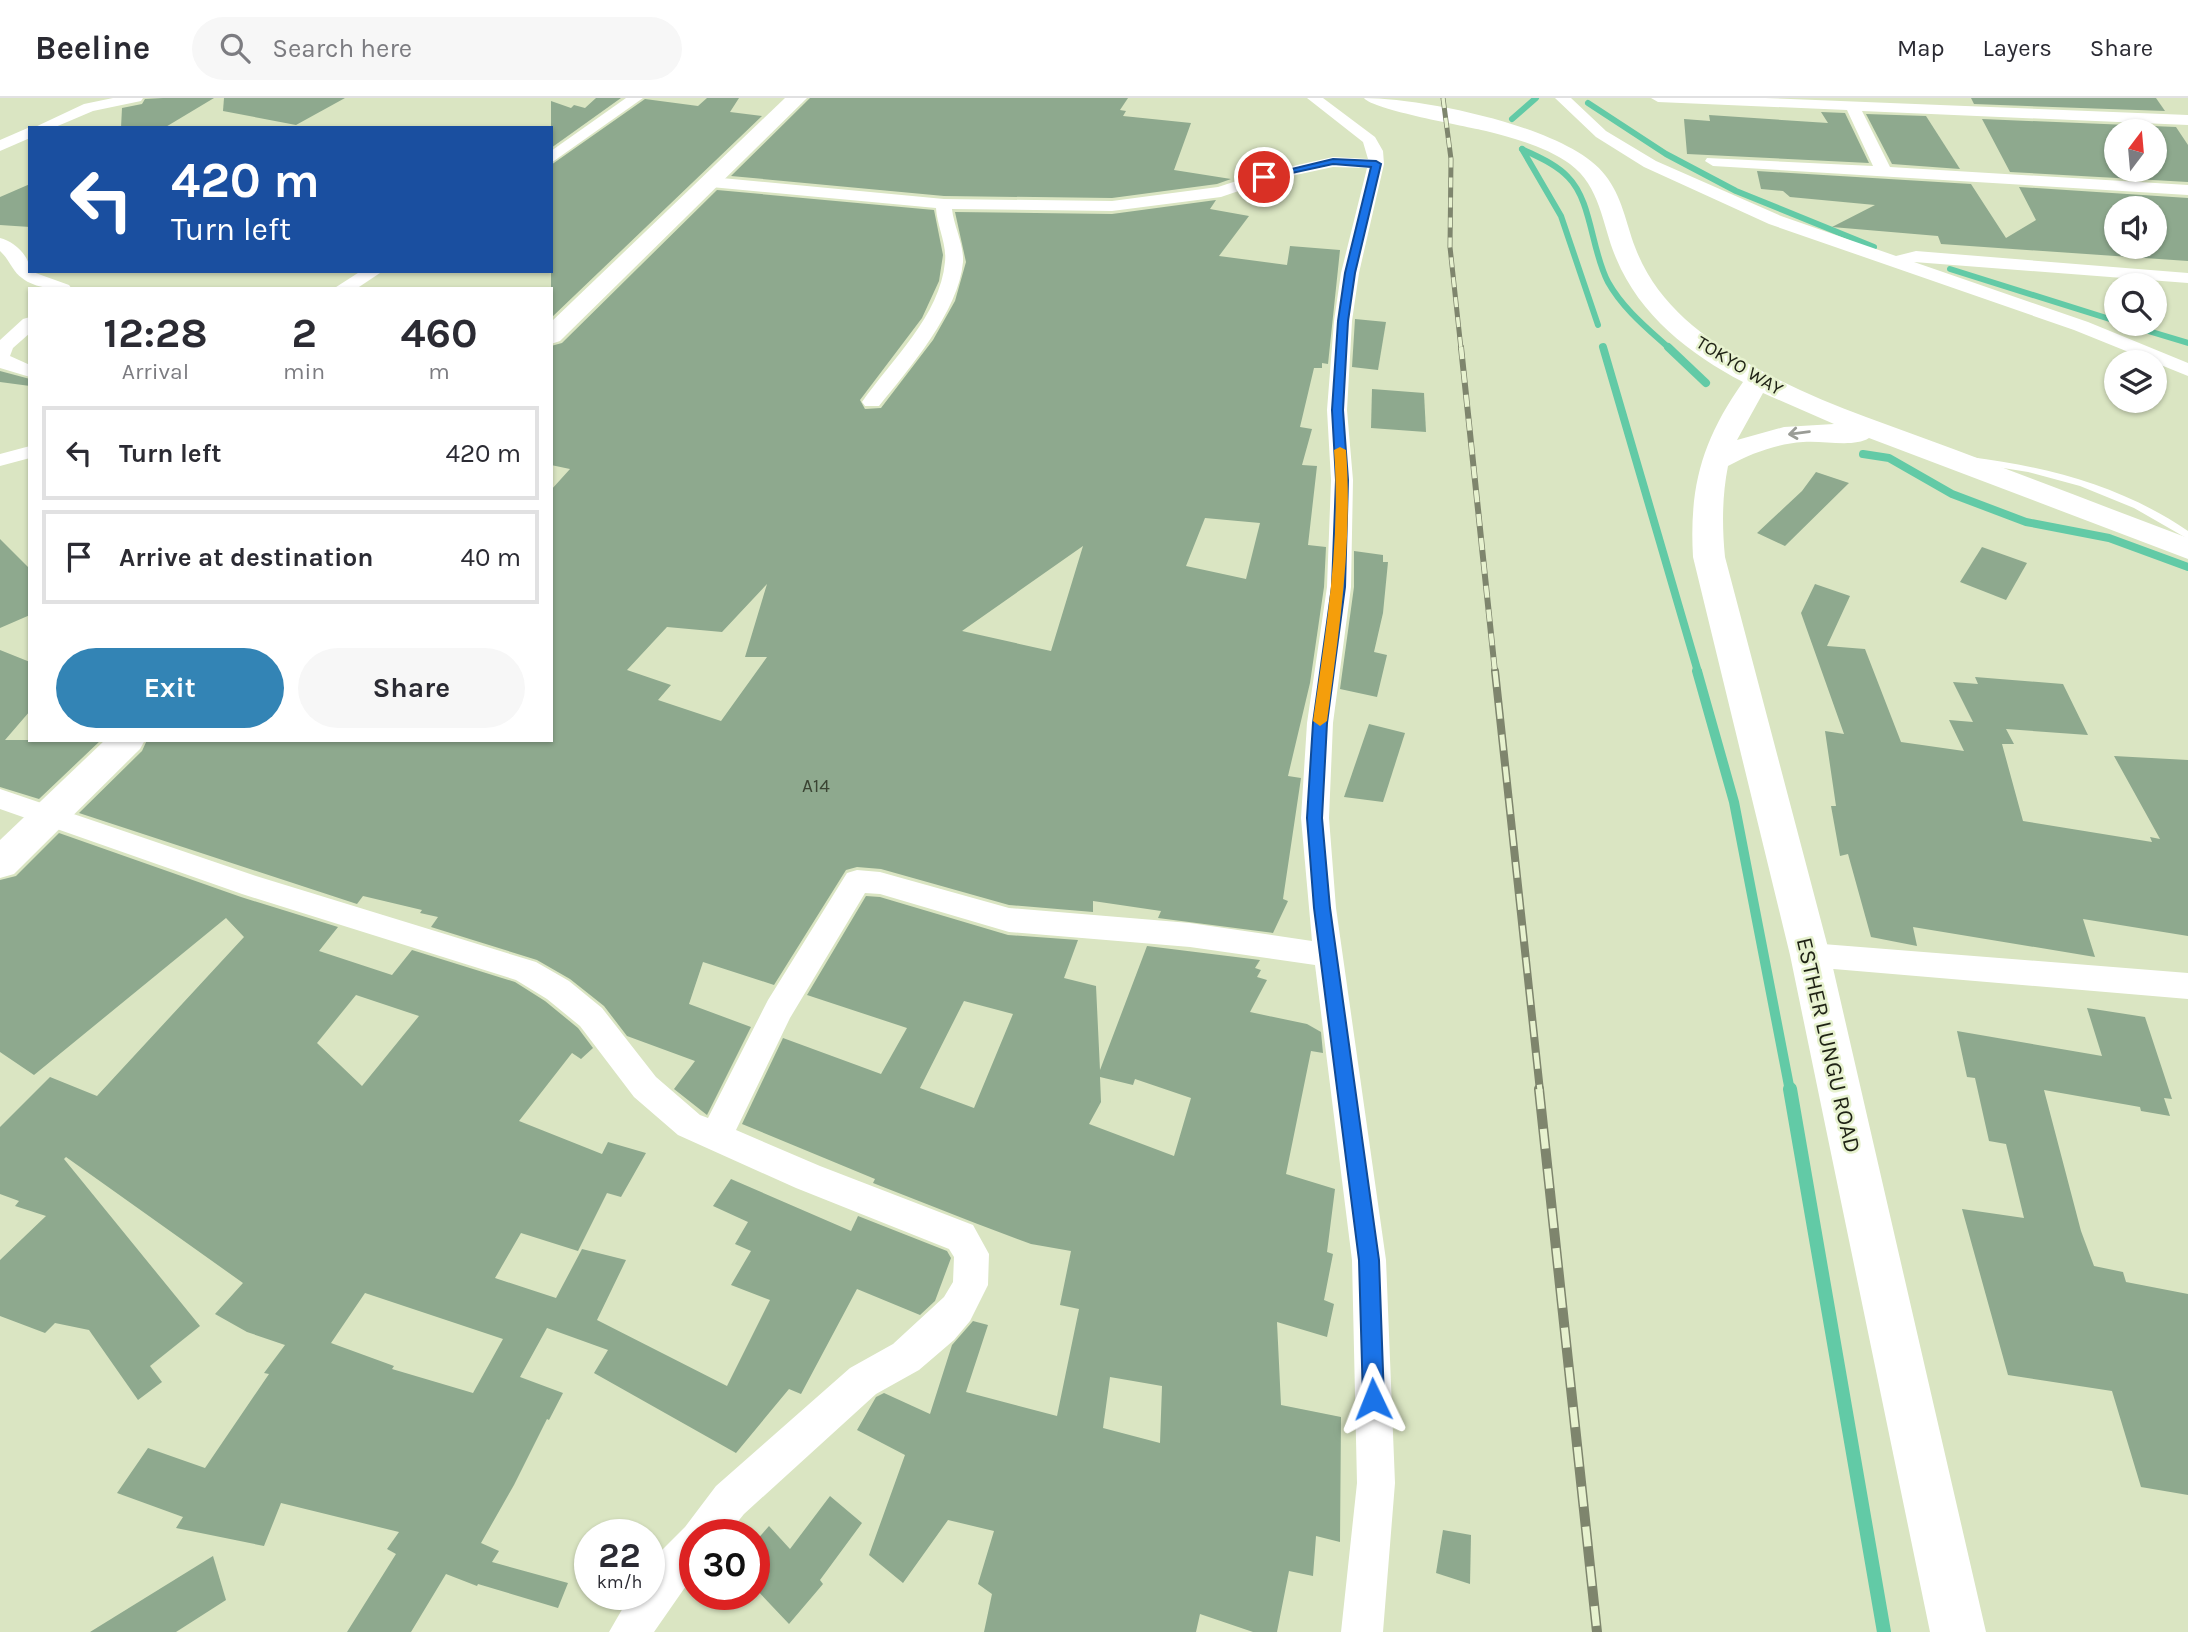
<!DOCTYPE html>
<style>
:root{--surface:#fff;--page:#f7f7f7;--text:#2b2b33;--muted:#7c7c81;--line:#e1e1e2;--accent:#3384b5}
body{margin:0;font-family:Karla,sans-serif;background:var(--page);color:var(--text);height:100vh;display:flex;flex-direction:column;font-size:26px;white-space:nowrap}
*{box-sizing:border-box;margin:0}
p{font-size:23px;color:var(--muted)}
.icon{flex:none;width:38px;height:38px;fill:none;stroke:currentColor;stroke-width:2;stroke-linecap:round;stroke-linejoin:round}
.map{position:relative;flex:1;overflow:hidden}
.side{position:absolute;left:28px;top:189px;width:525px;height:455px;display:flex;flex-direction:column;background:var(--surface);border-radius:0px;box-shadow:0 2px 5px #0004}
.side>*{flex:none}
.banner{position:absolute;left:28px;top:28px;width:525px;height:147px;border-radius:0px;box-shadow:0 2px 5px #0004;background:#1a4fa0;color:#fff;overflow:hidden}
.needle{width:46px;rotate:16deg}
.buttons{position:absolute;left:2104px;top:21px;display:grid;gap:14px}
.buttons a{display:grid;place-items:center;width:63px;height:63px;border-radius:50%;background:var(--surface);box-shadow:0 2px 5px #0004;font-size:35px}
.speed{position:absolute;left:574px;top:1421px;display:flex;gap:14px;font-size:35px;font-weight:700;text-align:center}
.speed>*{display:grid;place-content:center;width:91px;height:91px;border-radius:50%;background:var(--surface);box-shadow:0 2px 5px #0004;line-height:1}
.speed small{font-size:18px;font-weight:400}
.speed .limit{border:10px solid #d22;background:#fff;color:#111}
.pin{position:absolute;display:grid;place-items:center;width:60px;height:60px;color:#fff;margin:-30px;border:4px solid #fff;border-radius:50%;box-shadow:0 2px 7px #0007}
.me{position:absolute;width:77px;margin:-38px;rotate:358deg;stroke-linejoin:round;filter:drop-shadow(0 0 5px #0008)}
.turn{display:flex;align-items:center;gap:24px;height:147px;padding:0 28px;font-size:32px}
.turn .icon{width:91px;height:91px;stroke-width:2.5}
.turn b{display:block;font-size:49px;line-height:60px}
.eta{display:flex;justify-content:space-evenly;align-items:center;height:119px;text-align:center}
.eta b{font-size:42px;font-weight:700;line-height:49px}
.action{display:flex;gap:14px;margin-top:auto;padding:14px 28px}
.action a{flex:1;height:80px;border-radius:42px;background:var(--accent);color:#fff;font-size:28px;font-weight:700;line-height:80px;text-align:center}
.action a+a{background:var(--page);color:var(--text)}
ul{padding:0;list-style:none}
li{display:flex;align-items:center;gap:21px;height:94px;margin:0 14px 10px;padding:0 14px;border:4px solid var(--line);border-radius:0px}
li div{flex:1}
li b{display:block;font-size:26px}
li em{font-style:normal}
header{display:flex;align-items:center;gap:42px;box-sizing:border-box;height:98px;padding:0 35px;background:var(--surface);border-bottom:2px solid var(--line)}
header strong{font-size:33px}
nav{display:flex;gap:38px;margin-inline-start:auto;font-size:24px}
.search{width:490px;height:63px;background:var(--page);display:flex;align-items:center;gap:18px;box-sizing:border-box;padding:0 24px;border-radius:38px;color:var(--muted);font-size:26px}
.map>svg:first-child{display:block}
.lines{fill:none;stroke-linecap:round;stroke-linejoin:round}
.stream-far3{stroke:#62caa6;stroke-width:6}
.stream-far2{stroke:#62caa6;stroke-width:8}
.stream-far1{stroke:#62caa6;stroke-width:10}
.stream{stroke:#62caa6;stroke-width:14}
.building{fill:#8ea98e;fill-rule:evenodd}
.lane{fill:#fff;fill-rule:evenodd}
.street{fill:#fff;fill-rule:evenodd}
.secondary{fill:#fff;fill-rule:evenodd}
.rail-far3-casing{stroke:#7e856d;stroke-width:5}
.rail-far2-casing{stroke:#7e856d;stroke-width:6}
.rail-far1-casing{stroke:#7e856d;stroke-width:8}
.rail-casing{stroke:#7e856d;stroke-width:10}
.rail-far3{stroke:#e7f2cf;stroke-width:3.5;stroke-dasharray:10;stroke-linecap:butt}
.rail-far2{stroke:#e7f2cf;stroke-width:4.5;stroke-dasharray:12;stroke-linecap:butt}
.rail-far1{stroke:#e7f2cf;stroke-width:5;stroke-dasharray:16;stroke-linecap:butt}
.rail{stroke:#e7f2cf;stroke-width:7;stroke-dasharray:20;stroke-linecap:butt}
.oneway{stroke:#9a9c96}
.route{fill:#1a73e8;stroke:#114b97;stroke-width:2}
.slow{fill:#f59e0b}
.labels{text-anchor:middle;stroke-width:5;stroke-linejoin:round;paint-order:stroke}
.far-street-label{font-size:19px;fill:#1f2215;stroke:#e7f2cf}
.number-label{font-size:19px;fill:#3b4433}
.street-label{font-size:23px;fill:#1f2215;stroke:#e7f2cf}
</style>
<header>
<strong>Beeline</strong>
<div class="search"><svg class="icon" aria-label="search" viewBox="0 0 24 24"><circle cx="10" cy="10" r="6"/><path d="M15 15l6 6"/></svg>Search here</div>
<nav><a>Map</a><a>Layers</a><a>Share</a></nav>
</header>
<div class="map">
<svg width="2188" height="1534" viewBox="0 0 2188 1534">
<rect width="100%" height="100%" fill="#dae5c2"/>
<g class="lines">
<g class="stream-far3">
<path d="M 1588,5 L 1666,56 L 1736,93 L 1874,149"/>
<path d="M 1512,21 L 1536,0"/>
<path d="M 1522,51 C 1538,59 1556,66 1568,79 C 1592,103 1591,152 1608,184 C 1623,211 1648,231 1670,251"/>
<path d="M 1522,51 L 1561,118 L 1598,227"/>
<path d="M 1950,171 L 2116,223"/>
<path d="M 2125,226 L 2188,245"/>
</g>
<g class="stream-far2">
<path d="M 1603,249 L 1698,574"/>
<path d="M 1668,249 L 1706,285"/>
<path d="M 1863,356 L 1889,360 L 1952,396 L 2026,424 L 2109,440 L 2188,469"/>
</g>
<path class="stream-far1" d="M 1697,573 L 1734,704 L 1790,993"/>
<path class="stream" d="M 1790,991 L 1884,1534"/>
</g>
<g class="building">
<path d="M 163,0 L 214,0 L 164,30 L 121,30 L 122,10 L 142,6 L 145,1 Z"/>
<path d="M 224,0 L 345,0 L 296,27 L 223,13 Z"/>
<path d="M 596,0 L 621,0 L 551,50 L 551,3 L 571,10 L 574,7 L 585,10 Z"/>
<path d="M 707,0 L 739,0 L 730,14 L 762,18 L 551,220 L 551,67 L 645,1 L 698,8 Z"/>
<path d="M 810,0 L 1128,0 L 1120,12 L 1126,13 L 1123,18 L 1191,25 L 1174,72 L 1231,81 L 1217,86 L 1112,100 L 944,98 L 731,78 Z"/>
<path d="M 1971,0 L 2156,0 L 2165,13 L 1974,6 Z"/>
<path d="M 1821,14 L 1845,15 L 1869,65 L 1687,56 L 1684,21 L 1710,23 L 1709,17 L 1828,25 Z"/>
<path d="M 1866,16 L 1926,18 L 1960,71 L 1892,66 Z"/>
<path d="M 1982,21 L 2176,29 L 2188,47 L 2188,84 L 2010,74 ZM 2116,33 L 2154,33 L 2154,72 L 2116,72 Z"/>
<path d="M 1757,73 L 1971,86 L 2006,140 L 2036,122 L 2019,89 L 2188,100 L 2188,163 L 1941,146 L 1938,138 L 1832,129 L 1875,107 L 1790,99 L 1783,93 L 1761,91 ZM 2116,110 L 2154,110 L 2154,149 L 2116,149 Z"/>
<path d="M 30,86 L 30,129 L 0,127 L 0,99 Z"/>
<path d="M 717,92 L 934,112 L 943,157 L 939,183 L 922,220 L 860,302 L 865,311 L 881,310 L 933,242 L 955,203 L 966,164 L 955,114 L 1112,116 L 1216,102 L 1210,111 L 1249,118 L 1219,158 L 1287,167 L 1290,148 L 1340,152 L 1328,266 L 1322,265 L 1322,270 L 1314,270 L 1300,329 L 1312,331 L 1302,367 L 1317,368 L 1308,447 L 1326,449 L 1324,489 L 1310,585 L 1288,678 L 1301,680 L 1283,801 L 1288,803 L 1273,835 L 1158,820 L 1161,813 L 1093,803 L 1093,814 L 1009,807 L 881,771 L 857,769 L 846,772 L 774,887 L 703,864 L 689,906 L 751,929 L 707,1017 L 674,991 L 695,963 L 627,938 L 604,908 L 570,881 L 537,862 L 431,829 L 438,819 L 420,815 L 422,812 L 363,798 L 357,806 L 79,715 L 142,653 L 147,642 L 551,642 L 551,392 L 570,371 L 551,367 L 551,248 L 562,245 ZM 1205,420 L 1260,425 L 1246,481 L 1186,468 ZM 1083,448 L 1051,553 L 962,533 ZM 767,486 L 745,559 L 767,559 L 721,623 L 658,602 L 671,587 L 627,572 L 667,529 L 722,534 Z"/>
<path d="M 1355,221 L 1386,224 L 1378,272 L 1352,269 Z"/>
<path d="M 0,273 L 30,281 L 30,288 L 0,284 Z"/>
<path d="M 1372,291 L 1424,295 L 1426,334 L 1371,330 Z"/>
<path d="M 1816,374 L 1849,385 L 1785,448 L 1757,435 L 1802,393 Z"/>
<path d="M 0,441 L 30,471 L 30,517 L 0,530 Z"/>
<path d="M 1982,449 L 2027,465 L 2006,502 L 1960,484 Z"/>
<path d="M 1354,453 L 1383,457 L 1383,464 L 1388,464 L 1383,515 L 1374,554 L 1387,557 L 1377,599 L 1340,591 L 1354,489 Z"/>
<path d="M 1815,486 L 1850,498 L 1827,548 L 1865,551 L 1901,644 L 1964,653 L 1949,622 L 1973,624 L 1953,584 L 1978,586 L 1975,579 L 2063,586 L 2088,637 L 2006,631 L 2014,646 L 2002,646 L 2023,723 L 2152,744 L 2150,739 L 2160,741 L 2114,658 L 2188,662 L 2188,838 L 2083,821 L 2095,859 L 1913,829 L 1917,848 L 1871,839 L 1848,756 L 1840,758 L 1831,708 L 1836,708 L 1825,633 L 1844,636 L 1801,515 Z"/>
<path d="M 0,552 L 30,564 L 30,613 L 5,642 L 101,642 L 39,701 L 0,689 Z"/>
<path d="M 1369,626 L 1405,635 L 1383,704 L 1344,699 Z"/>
<path d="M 59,735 L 241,799 L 338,829 L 319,853 L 392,877 L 412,852 L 515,884 L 545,903 L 578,930 L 593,950 L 581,961 L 572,955 L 519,1023 L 602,1056 L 608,1044 L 646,1055 L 621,1099 L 607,1095 L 578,1153 L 521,1135 L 495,1180 L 556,1200 L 582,1151 L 626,1162 L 597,1222 L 727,1288 L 770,1202 L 731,1187 L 751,1153 L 735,1146 L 748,1124 L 713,1108 L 731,1081 L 851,1133 L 858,1118 L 947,1153 L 951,1160 L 935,1203 L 920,1217 L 857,1191 L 801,1296 L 789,1291 L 736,1355 L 594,1275 L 608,1252 L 547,1230 L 520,1279 L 563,1295 L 549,1322 L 547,1321 L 514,1387 L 481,1445 L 499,1453 L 492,1464 L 568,1485 L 558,1510 L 478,1486 L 477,1488 L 446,1476 L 411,1534 L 347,1534 L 396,1456 L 387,1451 L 399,1434 L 281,1405 L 264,1448 L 176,1430 L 183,1419 L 117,1395 L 148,1350 L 205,1370 L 269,1276 L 264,1275 L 285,1247 L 247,1234 L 215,1216 L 243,1185 L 66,1059 L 64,1061 L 200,1228 L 150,1268 L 162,1284 L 138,1302 L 89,1232 L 55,1225 L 45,1235 L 0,1218 L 0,1162 L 46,1118 L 15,1108 L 19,1103 L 0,1096 L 0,1029 L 50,979 L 97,998 L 244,839 L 226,820 L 34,977 L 0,954 L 0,782 L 16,778 ZM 356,897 L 419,918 L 362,988 L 317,945 ZM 365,1195 L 503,1241 L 473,1295 L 392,1271 L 394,1268 L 331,1245 Z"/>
<path d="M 866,798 L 880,799 L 1008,837 L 1078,842 L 1064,880 L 1096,888 L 1100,972 L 1147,848 L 1260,862 L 1255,870 L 1261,872 L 1257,879 L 1267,882 L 1250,914 L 1307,926 L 1321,934 L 1323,955 L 1311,953 L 1286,1076 L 1335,1091 L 1327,1154 L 1333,1156 L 1324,1202 L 1334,1206 L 1327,1239 L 1277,1224 L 1281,1307 L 1341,1319 L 1340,1444 L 1316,1438 L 1313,1478 L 1289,1473 L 1277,1534 L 1253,1534 L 1200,1516 L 1196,1534 L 984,1534 L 992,1496 L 978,1486 L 994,1433 L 948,1422 L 903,1485 L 869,1457 L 905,1357 L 857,1332 L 876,1299 L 884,1295 L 930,1316 L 952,1247 L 973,1223 L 988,1227 L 966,1294 L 1057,1318 L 1079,1211 L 1060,1207 L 1071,1153 L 1031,1146 L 975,1125 L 873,1085 L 875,1081 L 742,1026 L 783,940 L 881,976 L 907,930 L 807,897 ZM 964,903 L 1013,916 L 974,1010 L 920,990 ZM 1100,979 L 1133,987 L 1135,981 L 1191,1000 L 1174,1058 L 1089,1026 L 1101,1004 ZM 1110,1279 L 1162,1288 L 1160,1345 L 1103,1330 Z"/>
<path d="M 2087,910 L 2145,919 L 2172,1001 L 2164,1000 L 2170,1018 L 2141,1013 L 2140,1009 L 2044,992 L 2081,1133 L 2094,1168 L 2123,1174 L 2126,1184 L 2188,1196 L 2188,1397 L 2141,1389 L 2112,1293 L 2008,1277 L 1962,1111 L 2024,1120 L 2006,1046 L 1989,1043 L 1975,980 L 1967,979 L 1957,933 L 2102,958 Z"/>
<path d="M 830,1398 L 862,1425 L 820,1482 L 823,1486 L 789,1526 L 754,1489 L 754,1445 L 769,1428 L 790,1451 Z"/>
<path d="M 1443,1432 L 1471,1437 L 1470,1486 L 1436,1475 Z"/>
<path d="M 213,1458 L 226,1502 L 176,1534 L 90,1534 Z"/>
</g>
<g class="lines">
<path class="lane" d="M 1970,359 C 2048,369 2122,388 2188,433 L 2188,441 L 2134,410 L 2080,388 L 2028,374 L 1966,364 L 1966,360 Z"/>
<g class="street">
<path d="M 113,0 L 143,0 L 141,3 L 93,13 L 53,30 L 33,30 L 84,6 Z"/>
<path d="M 626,0 L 643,0 L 551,65 L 551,53 Z"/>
<path d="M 1307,0 L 1323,0 L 1375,39 L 1383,53 L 1384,66 L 1359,175 L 1352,223 L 1347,312 L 1353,382 L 1351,489 L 1333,625 L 1329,720 L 1336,810 L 1386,1162 L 1395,1385 L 1383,1534 L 1341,1534 L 1357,1385 L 1352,1162 L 1315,867 L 1190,849 L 1009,834 L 880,796 L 865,795 L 790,920 L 736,1032 L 820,1068 L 973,1127 L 989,1156 L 988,1187 L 970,1223 L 954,1242 L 919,1272 L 876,1296 L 744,1416 L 727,1437 L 695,1437 L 695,1475 L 654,1534 L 609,1534 L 631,1496 L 649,1496 L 649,1469 L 660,1454 L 685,1429 L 716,1388 L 850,1270 L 893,1246 L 944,1199 L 953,1184 L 954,1159 L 949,1151 L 796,1090 L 678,1037 L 634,999 L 580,928 L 547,901 L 516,882 L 242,796 L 0,711 L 0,691 L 256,778 L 536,864 L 569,883 L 602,910 L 656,979 L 700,1017 L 708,1020 L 768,902 L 847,775 L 857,772 L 880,774 L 1009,810 L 1190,825 L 1312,843 L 1301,720 L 1307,625 L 1327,489 L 1331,382 L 1327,312 L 1334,223 L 1341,175 L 1367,70 L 1333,69 L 1268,83 L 1221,99 L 1112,113 L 952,111 C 954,129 964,146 963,164 C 959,213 909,271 879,308 L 865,308 L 862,304 C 891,262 940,218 945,164 C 947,146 937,128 936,110 L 711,89 L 703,84 L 711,79 L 944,101 L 1112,103 L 1218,89 L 1258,76 L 1333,59 L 1368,61 L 1363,44 Z"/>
<path d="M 1555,0 L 1571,0 L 1606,33 L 1656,63 L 1781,118 L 1896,158 L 1916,153 L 2188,175 L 2188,185 L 1914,164 L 2088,224 L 2188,265 L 2188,278 L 2074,232 L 1769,126 L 1644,69 L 1596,39 Z"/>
<path d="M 1651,0 L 1765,0 L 2188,17 L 2188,27 L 1862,13 L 1890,69 L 2188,87 L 2188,97 L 1713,68 L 1705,63 L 1707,60 L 1873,68 L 1847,12 L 1658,4 Z"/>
<path d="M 30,29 L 30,40 L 0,53 L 0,42 Z"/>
<path d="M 0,140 C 14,143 30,158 30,173 L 69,187 L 72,191 C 55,191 36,191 22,180 C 13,174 9,161 0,153 Z"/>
<path d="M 361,173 L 383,173 L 356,191 L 333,191 Z"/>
<path d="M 30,219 L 30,235 L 13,250 L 10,258 L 30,267 L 30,279 L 0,270 L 0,242 L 23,221 Z"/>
<path d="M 30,348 L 30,360 L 0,368 L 0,356 Z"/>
<path d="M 1810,845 L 2188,875 L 2188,901 L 1810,869 L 1800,866 L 1795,857 L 1800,848 Z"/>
</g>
<g class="secondary">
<path d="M 785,0 L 807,0 L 560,243 L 551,246 L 551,224 Z"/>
<path d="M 1364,0 C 1422,0 1569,29 1605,77 C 1622,98 1626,125 1635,149 C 1656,205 1702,239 1751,267 C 1815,304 1887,326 1956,352 C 2033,381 2111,411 2188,440 L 2188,461 L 1869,340 C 1853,350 1823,342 1803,344 C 1776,346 1752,355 1728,368 C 1722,398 1722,428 1725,459 L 1830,857 L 1986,1534 L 1930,1534 L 1790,857 L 1693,459 C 1689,389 1702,342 1743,284 C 1690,256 1640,218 1616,160 C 1602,127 1601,89 1570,66 C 1546,49 1514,40 1486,33 C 1466,28 1373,12 1364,0 ZM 1763,295 L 1834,326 L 1784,329 L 1737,342 Z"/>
<path d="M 105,642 L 145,642 L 140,651 L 14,776 L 0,780 L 0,742 Z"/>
</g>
<g class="rail-far3-casing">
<path id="rail-far3" d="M 1443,0 L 1451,61 L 1450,149 L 1461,251"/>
</g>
<g class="rail-far2-casing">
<path id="rail-far2" d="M 1461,249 L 1495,574"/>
</g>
<g class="rail-far1-casing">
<path id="rail-far1" d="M 1495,573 L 1540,993"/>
</g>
<g class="rail-casing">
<path id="rail" d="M 1539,991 L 1597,1534"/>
</g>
<use href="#rail-far3" class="rail-far3"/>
<use href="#rail-far2" class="rail-far2"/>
<use href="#rail-far1" class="rail-far1"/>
<use href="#rail" class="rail"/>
</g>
<defs><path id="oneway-shaft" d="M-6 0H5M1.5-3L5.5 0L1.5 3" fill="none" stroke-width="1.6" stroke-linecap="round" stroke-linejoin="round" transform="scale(1.75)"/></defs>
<use class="oneway" href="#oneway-shaft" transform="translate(1799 335) rotate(173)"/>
<path class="route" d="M 1333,61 L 1376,63 L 1381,66 L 1355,175 L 1348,223 L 1343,312 L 1348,382 L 1345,489 L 1327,625 L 1322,720 L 1330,810 L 1379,1162 L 1384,1301 L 1381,1309 L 1373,1312 L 1366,1309 L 1363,1301 L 1359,1162 L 1314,810 L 1307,720 L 1313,625 L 1332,489 L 1336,382 L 1332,312 L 1338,223 L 1345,175 L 1371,69 L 1333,66 L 1264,81 L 1259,79 Z"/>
<path class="slow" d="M 1340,349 L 1346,352 C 1353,443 1339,533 1327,623 L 1320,628 L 1313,623 C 1326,533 1341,443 1334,352 Z"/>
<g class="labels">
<g class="far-street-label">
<text transform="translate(1740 267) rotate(31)" y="7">TOKYO WAY</text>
</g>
<g class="number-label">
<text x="816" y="694">A14</text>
</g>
<g class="street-label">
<text transform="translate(1829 947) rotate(77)" y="8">ESTHER LUNGU ROAD</text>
</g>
</g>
</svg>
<div class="buttons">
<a><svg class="needle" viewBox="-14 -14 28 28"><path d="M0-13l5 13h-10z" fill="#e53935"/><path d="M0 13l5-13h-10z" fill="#7c7c81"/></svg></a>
<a><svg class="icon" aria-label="sound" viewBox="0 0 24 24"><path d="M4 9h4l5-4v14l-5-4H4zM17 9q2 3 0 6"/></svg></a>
<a><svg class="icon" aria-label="search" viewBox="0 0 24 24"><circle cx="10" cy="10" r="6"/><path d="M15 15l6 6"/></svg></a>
<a><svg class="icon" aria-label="layers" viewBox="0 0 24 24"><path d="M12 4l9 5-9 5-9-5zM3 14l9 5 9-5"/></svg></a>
</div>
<div class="speed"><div>22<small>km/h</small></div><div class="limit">30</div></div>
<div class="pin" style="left:1264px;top:79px;background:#d93025"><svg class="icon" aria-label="arrive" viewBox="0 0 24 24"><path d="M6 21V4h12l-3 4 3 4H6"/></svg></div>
<svg class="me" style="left:1373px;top:1301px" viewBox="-20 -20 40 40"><path d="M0-17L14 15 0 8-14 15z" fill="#1a73e8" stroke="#fff" stroke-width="4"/></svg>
<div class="banner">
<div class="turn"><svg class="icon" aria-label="left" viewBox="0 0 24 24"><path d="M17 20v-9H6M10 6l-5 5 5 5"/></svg><div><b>420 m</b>Turn left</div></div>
</div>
<section class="side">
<div class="eta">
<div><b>12:28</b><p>Arrival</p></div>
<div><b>2</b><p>min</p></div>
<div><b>460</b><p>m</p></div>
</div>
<ul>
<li><svg class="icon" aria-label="left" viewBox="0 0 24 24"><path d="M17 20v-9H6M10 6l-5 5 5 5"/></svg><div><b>Turn left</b></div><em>420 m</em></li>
<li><svg class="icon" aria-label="arrive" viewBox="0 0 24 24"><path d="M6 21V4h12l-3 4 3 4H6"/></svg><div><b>Arrive at destination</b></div><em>40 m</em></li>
</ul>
<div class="action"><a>Exit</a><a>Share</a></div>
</section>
</div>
